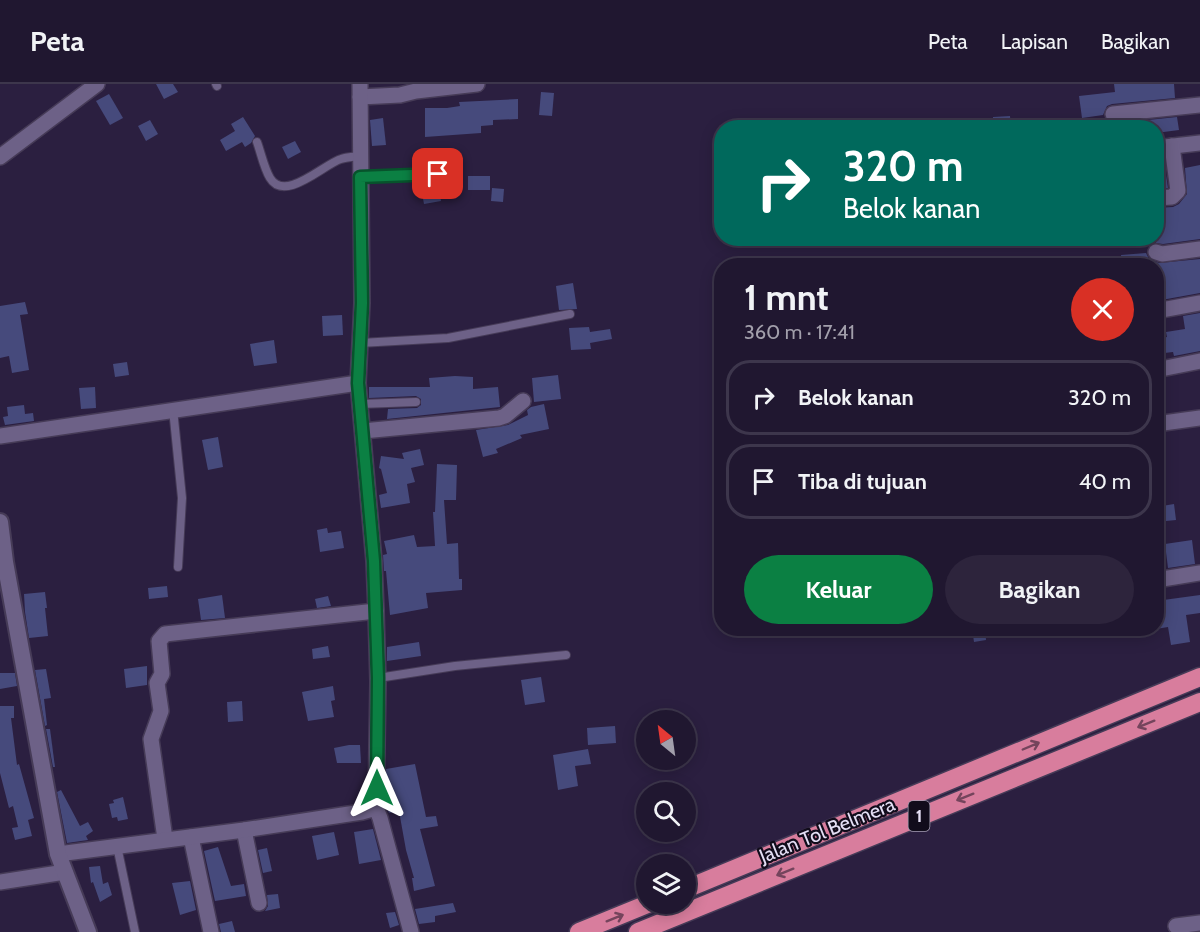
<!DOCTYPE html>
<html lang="id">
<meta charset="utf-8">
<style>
:root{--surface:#201730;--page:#2d243c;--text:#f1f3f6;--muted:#a29fab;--line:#3d364c;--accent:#0b8043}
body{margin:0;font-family:Cabin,sans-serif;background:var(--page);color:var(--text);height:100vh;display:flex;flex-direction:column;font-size:22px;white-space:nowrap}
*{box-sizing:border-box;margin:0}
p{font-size:20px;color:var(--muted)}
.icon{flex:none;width:33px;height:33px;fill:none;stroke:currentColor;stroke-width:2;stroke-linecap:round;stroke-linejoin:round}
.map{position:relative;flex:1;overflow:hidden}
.side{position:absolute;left:714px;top:174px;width:450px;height:378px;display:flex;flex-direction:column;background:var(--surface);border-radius:24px;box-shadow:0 3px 15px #0003,0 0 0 2px var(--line)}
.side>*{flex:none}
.banner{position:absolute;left:714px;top:36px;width:450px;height:126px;border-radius:24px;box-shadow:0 3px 15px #0003,0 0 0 2px var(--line);background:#00695c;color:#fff;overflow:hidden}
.needle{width:39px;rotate:331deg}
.controls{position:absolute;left:636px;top:626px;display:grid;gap:12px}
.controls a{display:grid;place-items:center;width:60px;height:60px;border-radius:50%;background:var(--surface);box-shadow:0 3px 15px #0003,0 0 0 2px var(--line);font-size:30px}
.pin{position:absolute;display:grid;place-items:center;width:51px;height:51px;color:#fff;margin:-26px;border-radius:12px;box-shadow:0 3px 9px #0006}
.me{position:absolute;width:66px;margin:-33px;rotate:0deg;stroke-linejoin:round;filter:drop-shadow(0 0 4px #0008)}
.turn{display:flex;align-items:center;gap:21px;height:126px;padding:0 30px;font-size:27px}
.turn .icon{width:78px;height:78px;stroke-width:2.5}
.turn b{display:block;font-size:42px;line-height:51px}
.round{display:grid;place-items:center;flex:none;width:63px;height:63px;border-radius:32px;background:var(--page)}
.head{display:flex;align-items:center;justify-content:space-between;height:102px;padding:0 30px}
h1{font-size:36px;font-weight:800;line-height:45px}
.primary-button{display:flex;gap:12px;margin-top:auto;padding:12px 30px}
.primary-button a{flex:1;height:69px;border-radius:36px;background:var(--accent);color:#fff;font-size:24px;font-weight:800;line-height:69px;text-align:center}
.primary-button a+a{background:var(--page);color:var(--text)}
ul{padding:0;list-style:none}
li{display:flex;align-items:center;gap:18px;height:75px;margin:0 12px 9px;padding:0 18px;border:3px solid var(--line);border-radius:24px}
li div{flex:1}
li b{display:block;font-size:22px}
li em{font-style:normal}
header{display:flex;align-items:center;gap:36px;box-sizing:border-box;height:84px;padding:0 30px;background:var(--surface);border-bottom:2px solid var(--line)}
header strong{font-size:28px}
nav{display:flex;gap:33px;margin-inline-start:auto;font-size:21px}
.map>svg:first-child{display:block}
.building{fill:#464a7c}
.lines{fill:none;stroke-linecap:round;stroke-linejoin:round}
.service-casing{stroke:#463b57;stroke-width:10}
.minor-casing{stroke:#463b57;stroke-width:18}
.tertiary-casing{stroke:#463b57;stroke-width:20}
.motorway-casing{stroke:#463b57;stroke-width:21}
.service{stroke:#6d6187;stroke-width:8}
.minor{stroke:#6d6187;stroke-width:15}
.tertiary{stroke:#6d6187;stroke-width:16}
.motorway{stroke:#d87d9d;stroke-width:18}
.oneway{stroke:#74445c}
.route-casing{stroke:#07532c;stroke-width:15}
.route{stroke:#0b8043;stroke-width:10}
.labels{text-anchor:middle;stroke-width:4.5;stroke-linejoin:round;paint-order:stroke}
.shield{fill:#110c1b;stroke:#a59fb3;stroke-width:1.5}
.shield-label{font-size:18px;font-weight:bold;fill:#e4def4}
.street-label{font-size:20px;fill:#e4def4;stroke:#110c1b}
</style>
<header>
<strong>Peta</strong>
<nav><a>Peta</a><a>Lapisan</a><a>Bagikan</a></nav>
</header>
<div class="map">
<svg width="1200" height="848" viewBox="0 0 1200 848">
<rect width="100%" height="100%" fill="#2b1f40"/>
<g class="building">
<path d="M 156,0 L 173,0 L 178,8 L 164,15 Z"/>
<path d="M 1114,0 L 1174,0 L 1175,14 L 1112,20 L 1107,22 L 1103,31 L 1082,34 L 1079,12 L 1115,8 Z"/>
<path d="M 541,8 L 554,9 L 552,32 L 539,31 Z"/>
<path d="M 109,10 L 123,34 L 110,41 L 96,17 Z"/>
<path d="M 518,15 L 518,35 L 493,36 L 493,41 L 481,42 L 481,49 L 425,53 L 425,24 L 447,24 L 460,22 L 459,18 Z"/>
<path d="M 1010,32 L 1011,44 L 993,44 L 993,33 Z"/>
<path d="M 243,33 L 255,52 L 251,59 L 245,63 L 242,58 L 226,67 L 220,56 L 235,47 L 231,40 Z"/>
<path d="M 1177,33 L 1179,46 L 1156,49 L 1156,44 L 1139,44 L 1138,37 Z"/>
<path d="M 383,34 L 386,61 L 372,62 L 370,36 Z"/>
<path d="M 150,36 L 158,50 L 146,57 L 138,42 Z"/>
<path d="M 295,57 L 301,68 L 288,75 L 282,63 Z"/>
<path d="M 1200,81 L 1200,155 L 1163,160 L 1156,159 L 1156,124 L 1173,123 L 1179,120 L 1187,110 L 1185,84 Z"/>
<path d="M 1165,84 L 1168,104 L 1156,104 L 1156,85 Z"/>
<rect x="468" y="92" width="22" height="14"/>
<path d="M 437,96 L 441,117 L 424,120 L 420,98 Z"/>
<path d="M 492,104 L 504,105 L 503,118 L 491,117 Z"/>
<path d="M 1146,169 L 1149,175 L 1159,179 L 1200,175 L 1200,209 L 1156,217 L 1156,182 L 1122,182 L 1121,171 Z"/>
<path d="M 573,199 L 577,225 L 559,226 L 556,202 Z"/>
<path d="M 25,218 L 28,230 L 20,231 L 29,286 L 12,289 L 9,272 L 0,274 L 0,222 Z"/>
<path d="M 1200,229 L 1200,267 L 1174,272 L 1173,268 L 1156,270 L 1156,255 L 1167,253 L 1166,248 L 1185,245 L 1183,232 Z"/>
<path d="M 342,231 L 343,251 L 323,252 L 322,232 Z"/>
<path d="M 589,243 L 590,248 L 610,245 L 612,255 L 590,259 L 591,265 L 571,266 L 569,244 Z"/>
<path d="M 274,256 L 277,279 L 254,282 L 250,260 Z"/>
<path d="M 127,278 L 129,291 L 115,293 L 113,280 Z"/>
<path d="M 558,291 L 561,315 L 534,318 L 532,294 Z"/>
<path d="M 455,292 L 473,293 L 473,305 L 498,303 L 500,323 L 387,335 L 388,325 L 417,324 L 421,321 L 421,315 L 416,312 L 369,314 L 369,303 L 430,303 L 429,294 Z"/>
<path d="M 95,303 L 96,324 L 81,325 L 79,304 Z"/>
<path d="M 544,320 L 549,345 L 520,351 L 522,354 L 496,365 L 498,369 L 483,373 L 476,346 L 508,341 L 528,331 L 527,326 L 531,323 Z"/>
<path d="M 24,321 L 25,330 L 33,329 L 34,337 L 5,341 L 3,333 L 8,332 L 7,323 Z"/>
<path d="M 218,353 L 223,383 L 208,386 L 202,356 Z"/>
<path d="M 420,365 L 424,381 L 411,384 L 415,398 L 407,400 L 410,419 L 381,424 L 379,411 L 387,409 L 381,385 L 379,384 L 381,372 L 404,375 L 402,369 Z"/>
<path d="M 437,380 L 457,381 L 456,416 L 444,416 L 447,460 L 458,459 L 459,495 L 462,495 L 462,506 L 426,509 L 428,524 L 390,531 L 386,487 L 384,487 L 383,471 L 387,470 L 384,457 L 414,451 L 417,463 L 435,462 L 433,428 L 435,428 Z"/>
<path d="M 1174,420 L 1176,436 L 1156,438 L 1156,423 Z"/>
<path d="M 327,444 L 328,449 L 341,447 L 344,464 L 320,468 L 317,446 Z"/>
<path d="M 1192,456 L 1195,480 L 1168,484 L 1165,460 Z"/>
<path d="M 167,502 L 168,513 L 149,515 L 148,504 Z"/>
<path d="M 45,508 L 47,524 L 45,524 L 48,552 L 29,554 L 25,528 L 24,510 Z"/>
<path d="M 222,511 L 225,534 L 201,536 L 198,515 Z"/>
<path d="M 1200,511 L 1200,529 L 1186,531 L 1190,558 L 1171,561 L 1168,543 L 1156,545 L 1156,517 Z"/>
<path d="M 328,512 L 331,522 L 317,524 L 315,515 Z"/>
<path d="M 972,544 L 985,544 L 986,556 L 974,558 Z"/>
<path d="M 419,558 L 421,572 L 387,577 L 387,563 Z"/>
<path d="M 328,562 L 330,573 L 313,575 L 312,565 Z"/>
<path d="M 147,582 L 147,601 L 126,604 L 124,585 Z"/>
<path d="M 46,585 L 51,614 L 44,615 L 47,641 L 45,642 L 35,586 Z"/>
<path d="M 0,589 L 15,589 L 17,602 L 0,605 Z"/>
<path d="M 541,593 L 545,618 L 525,621 L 521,596 Z"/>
<path d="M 333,602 L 335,616 L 331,617 L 334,633 L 308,637 L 302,608 Z"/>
<path d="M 242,617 L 243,637 L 228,638 L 227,618 Z"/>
<path d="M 0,622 L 14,622 L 14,634 L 11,634 L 17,681 L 19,680 L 34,734 L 28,736 L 32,752 L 15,756 L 12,744 L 18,743 L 13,722 L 9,724 L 0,689 Z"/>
<path d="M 615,642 L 616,659 L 588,661 L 587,644 Z"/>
<path d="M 46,645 L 50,645 L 55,683 L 53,683 Z"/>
<path d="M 349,661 L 360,661 L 361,679 L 337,679 L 334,664 Z"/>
<path d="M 588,665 L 591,680 L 575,682 L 578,702 L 558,706 L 553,671 Z"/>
<path d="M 415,680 L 426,733 L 436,732 L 438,742 L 420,745 L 435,802 L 414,807 L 412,794 L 414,794 L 406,766 L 399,727 L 389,729 L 386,722 L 386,685 Z"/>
<path d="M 61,706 L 80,742 L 88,738 L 93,747 L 86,752 L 88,756 L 67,759 L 57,708 Z"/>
<path d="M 123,713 L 128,735 L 118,737 L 117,733 L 112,734 L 109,720 L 114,719 L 113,716 Z"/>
<path d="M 373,745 L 381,776 L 359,780 L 354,748 Z"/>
<path d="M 334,748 L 339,771 L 317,776 L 312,752 Z"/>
<path d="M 218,763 L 231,802 L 244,800 L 246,812 L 215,817 L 204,767 Z"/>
<path d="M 267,764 L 272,787 L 263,789 L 258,766 Z"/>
<path d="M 100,782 L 103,800 L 108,798 L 112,811 L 100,818 L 93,798 L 91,799 L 89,783 Z"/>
<path d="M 190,797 L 196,826 L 180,831 L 172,799 Z"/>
<path d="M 278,810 L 280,824 L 265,827 L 268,822 L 267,811 Z"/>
<path d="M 453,819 L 456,828 L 435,832 L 435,838 L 419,840 L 415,825 Z"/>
<path d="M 395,828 L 399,841 L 390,844 L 386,829 Z"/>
<path d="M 232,837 L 235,848 L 221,848 L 219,840 Z"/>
</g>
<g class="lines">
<g class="service-casing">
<g id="service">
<path d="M 216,0 L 217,2"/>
<path d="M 257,58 C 261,69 264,84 270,94 C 285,119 324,80 341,75 C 347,73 353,73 359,72"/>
<path d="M 360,93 L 458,89"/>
<path d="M 360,259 L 448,254 L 570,230"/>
<path d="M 360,320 L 416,318"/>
<path d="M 173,325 L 182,414 L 178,483"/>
<path d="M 378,594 L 455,582 L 566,571"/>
<path d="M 117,762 L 135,848"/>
</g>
</g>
<g class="minor-casing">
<g id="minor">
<path d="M 360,13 L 400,11 L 416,7 L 477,0"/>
<path d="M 1113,30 L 1200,21"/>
<path d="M 1156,64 L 1200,59"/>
<path d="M 0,73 L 97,0"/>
<path d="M 1156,114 L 1172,113 L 1178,107 L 1172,62"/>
<path d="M 1156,168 L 1162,170 L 1200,165"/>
<path d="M 1156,227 L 1200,219"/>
<path d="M 1156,286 L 1200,277"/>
<path d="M 1156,340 L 1200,334"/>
<path d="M 363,347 L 499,334 L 505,332 L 523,317"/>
<path d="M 0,352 L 358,299"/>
<path d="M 1156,496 L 1200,489"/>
<path d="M 376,724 L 380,734 L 411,848"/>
<path d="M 244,746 L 259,819"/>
<path d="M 191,753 L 211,848"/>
<path d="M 165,755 L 151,655 L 161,627 L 157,599 L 162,590 L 159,557 L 165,550 L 376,527"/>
<path d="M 58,770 L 244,746 L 362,728 L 376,724 L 378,598 L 376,527 L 374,477 L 358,299 L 362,219 L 360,0"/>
<path d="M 0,798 L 65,788"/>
<path d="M 1176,842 L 1200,839"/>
</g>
</g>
<g class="tertiary-casing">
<path id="tertiary" d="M 0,438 L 5,478 L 58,770 L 88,848"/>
</g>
<g class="motorway-casing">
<g id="motorway">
<path d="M 686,805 L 1200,593"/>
<path d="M 579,848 L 650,819"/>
<path d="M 638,848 L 1200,618"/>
</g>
</g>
<use href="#service" class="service"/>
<use href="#minor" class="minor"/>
<use href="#tertiary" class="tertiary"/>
<use href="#motorway" class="motorway"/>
</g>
<defs><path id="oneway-shaft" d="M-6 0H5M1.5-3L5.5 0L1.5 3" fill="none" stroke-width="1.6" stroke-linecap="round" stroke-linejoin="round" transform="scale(1.5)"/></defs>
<g class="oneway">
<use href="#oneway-shaft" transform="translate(1146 640) rotate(158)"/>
<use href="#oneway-shaft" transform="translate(1031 662) rotate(-23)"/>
<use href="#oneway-shaft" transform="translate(965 713) rotate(158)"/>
<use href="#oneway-shaft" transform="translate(785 788) rotate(158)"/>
<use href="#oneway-shaft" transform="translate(615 834) rotate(-22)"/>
</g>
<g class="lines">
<g class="route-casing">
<path id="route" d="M 377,704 L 378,594 L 374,477 L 358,299 L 362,219 L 360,93 L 438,90"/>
</g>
<use href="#route" class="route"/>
</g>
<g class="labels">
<rect class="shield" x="908.5" y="717" width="21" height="30" rx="4.5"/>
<g class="shield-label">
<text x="919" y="738">1</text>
</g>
<g class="street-label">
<text transform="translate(827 746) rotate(-22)" y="7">Jalan Tol Belmera</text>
</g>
</g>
</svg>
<div class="controls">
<a><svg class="needle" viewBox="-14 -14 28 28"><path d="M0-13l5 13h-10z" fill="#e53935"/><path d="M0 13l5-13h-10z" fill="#a29fab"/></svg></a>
<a><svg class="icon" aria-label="search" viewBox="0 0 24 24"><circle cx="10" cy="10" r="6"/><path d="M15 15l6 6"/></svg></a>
<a><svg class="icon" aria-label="layers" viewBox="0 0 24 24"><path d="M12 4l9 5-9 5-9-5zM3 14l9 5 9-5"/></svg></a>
</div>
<div class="pin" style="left:438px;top:90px;background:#d93025"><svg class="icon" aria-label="arrive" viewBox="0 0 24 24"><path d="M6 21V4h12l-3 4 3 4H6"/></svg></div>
<svg class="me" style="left:377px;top:704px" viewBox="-20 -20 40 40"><path d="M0-17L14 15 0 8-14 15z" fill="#0b8043" stroke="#fff" stroke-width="4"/></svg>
<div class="banner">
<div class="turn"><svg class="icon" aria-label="right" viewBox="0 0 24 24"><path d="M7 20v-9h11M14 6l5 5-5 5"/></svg><div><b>320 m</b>Belok kanan</div></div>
</div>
<section class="side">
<div class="head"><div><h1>1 mnt</h1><p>360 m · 17:41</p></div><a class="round" style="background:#d93025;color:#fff"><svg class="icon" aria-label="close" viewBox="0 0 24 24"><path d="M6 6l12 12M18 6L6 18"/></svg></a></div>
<ul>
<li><svg class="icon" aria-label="right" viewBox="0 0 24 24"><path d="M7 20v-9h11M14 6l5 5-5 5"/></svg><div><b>Belok kanan</b></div><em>320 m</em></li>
<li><svg class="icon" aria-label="arrive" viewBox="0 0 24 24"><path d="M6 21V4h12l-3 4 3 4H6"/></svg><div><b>Tiba di tujuan</b></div><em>40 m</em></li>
</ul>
<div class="primary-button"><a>Keluar</a><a>Bagikan</a></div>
</section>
</div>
